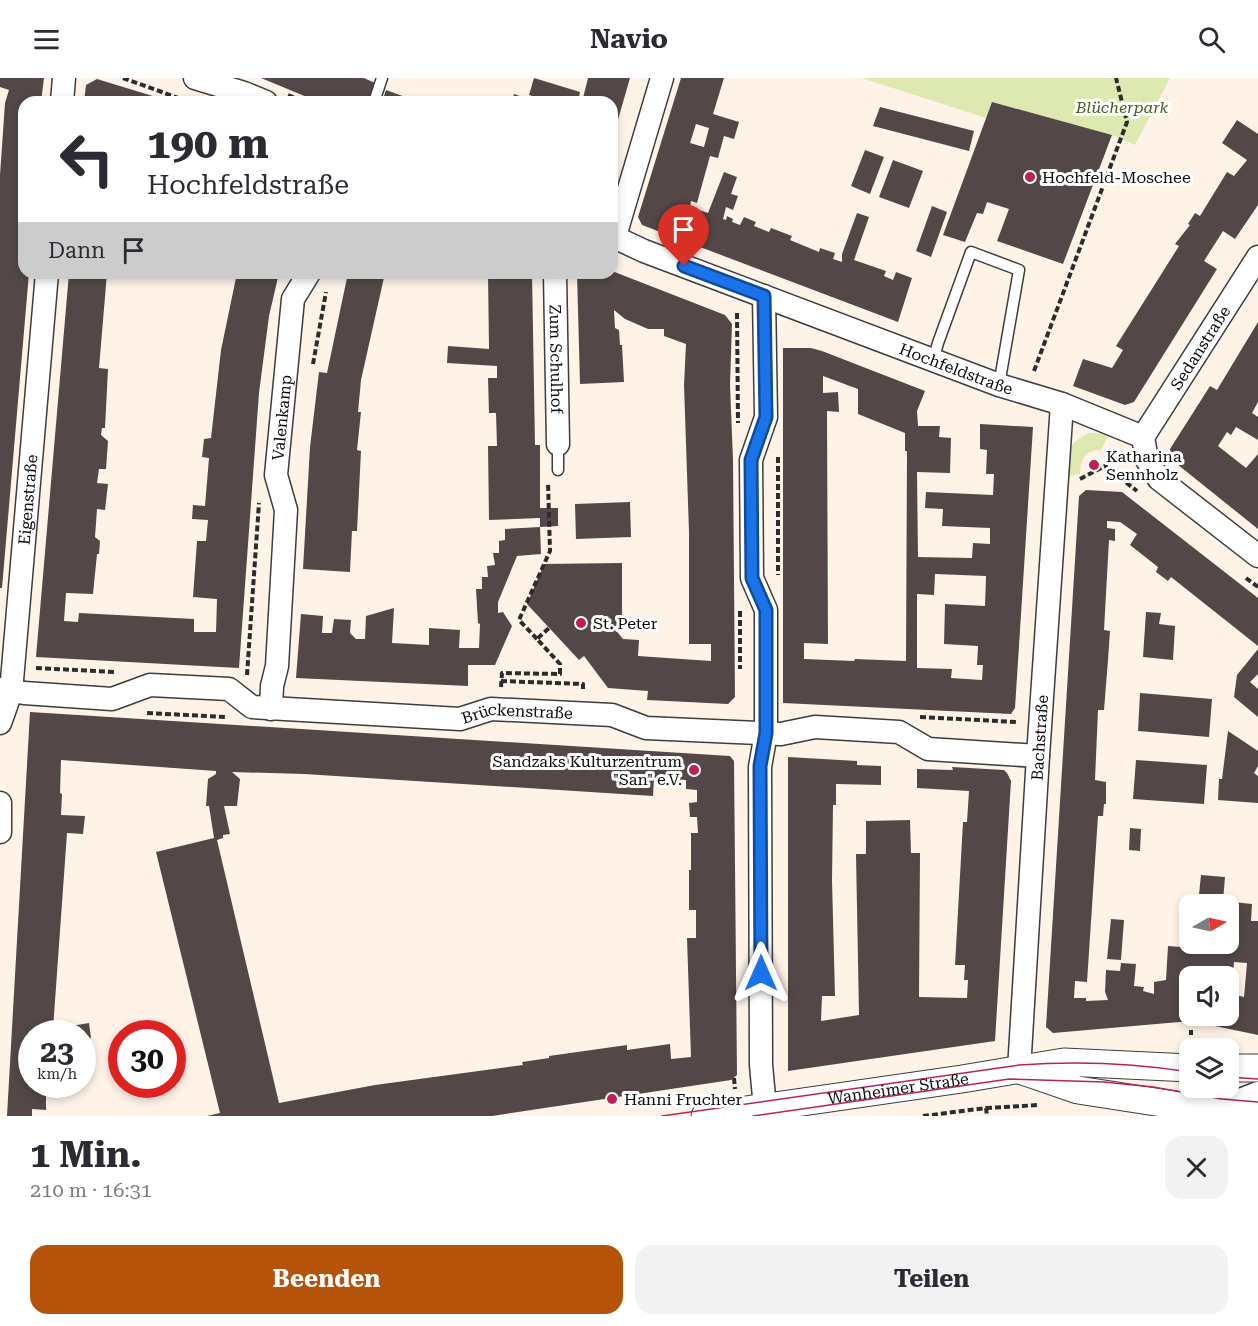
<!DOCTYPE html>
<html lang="de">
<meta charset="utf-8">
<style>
:root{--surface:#fff;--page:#f2f2f3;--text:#2b2b33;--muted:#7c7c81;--accent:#b45309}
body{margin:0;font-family:"Roboto Serif",serif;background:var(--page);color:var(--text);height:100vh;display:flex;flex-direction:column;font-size:22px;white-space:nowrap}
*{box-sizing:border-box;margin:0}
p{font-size:20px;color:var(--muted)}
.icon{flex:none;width:33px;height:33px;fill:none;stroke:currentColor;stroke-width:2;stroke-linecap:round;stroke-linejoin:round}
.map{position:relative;height:1038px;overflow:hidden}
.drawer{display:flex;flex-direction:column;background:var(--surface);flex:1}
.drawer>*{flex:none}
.top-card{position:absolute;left:18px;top:18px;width:600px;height:183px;border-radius:18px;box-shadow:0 3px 9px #0003;background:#fff;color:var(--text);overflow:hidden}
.needle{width:39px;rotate:81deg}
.buttons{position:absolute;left:1179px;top:816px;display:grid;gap:12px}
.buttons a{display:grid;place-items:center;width:60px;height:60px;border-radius:12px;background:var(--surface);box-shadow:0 3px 9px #0003;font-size:30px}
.speed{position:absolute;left:18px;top:942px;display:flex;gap:12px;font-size:30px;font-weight:700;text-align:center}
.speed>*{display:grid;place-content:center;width:78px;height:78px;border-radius:50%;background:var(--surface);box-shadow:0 3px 9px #0003;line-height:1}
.speed small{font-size:15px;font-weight:400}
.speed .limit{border:9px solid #d22;background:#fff;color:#111}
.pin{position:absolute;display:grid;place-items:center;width:51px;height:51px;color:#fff;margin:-62px -26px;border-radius:50% 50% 50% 0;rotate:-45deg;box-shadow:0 0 6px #0007}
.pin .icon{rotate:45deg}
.me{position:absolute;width:66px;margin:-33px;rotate:0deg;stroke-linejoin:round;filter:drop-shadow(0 0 4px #0008)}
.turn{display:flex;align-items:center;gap:21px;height:126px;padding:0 30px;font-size:27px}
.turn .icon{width:78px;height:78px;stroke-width:2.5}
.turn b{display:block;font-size:42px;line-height:51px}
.then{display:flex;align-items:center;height:57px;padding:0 30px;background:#0003;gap:12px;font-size:22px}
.round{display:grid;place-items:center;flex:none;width:63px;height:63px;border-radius:18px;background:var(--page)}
.overview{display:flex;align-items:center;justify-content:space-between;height:102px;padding:0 30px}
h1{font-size:36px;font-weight:700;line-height:45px}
.action{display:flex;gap:12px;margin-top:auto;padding:12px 30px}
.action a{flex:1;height:69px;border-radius:18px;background:var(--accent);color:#fff;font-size:24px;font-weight:700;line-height:69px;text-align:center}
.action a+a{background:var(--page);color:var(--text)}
header{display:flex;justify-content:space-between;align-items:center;height:78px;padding:0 30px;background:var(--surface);font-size:27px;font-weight:700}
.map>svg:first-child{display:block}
.green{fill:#dee9b2}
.building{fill:#534847;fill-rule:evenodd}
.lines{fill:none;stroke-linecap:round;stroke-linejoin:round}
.service-casing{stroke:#3d3d3d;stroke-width:13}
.minor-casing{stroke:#3d3d3d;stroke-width:25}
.tertiary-casing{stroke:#3d3d3d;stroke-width:29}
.path{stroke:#2c2c2c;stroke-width:4;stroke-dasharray:6 3;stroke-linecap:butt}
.service{stroke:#fff;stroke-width:10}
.minor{stroke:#fff;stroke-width:22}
.tertiary{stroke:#fff;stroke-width:27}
.tram{stroke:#bb2156;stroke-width:1.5}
.route-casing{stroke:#114b97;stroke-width:15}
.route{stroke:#1a73e8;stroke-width:10}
.poi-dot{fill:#bb2156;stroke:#fff;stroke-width:2}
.labels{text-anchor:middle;stroke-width:6;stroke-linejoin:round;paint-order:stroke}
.park-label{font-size:16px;font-style:italic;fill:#3e621b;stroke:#fff}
.poi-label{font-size:16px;fill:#0a0a0a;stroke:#fff;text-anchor:start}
.street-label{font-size:16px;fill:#0a0a0a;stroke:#fff}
</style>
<header><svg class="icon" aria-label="menu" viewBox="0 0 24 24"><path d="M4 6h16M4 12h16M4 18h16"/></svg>Navio<svg class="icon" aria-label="search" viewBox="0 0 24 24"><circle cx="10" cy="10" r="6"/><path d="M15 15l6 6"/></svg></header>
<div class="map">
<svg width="1258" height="1038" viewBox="0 0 1258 1038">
<rect width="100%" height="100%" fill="#fff3e8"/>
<g class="green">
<path d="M 862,0 L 1170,0 L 1135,67 L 1112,57 L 992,24 L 986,40 Z"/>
<path d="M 1089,355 L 1098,355 L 1108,358 L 1101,372 C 1084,372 1081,382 1080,396 L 1068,398 C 1067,375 1066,366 1089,355 Z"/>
</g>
<g class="building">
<path d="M 0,0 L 44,0 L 41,24 L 24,24 L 24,195 L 29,195 L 2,510 L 0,510 L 0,97 L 5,25 L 9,12 L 0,9 Z"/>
<path d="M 261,0 L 364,0 L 375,5 L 368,24 L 319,24 Z"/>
<path d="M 534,0 L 580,14 L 579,19 L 583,20 L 588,0 L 630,0 L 613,59 L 612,24 L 553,24 L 529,17 Z"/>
<path d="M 681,0 L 724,0 L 713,36 L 739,44 L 734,61 L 724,58 L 718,80 L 710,78 L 697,125 L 691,123 L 690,129 L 708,135 L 724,94 L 737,99 L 731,116 L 738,118 L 733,132 L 726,129 L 723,141 L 726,142 L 727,138 L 733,141 L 732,144 L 740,147 L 744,139 L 756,144 L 754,148 L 769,154 L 771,150 L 792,158 L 790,162 L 819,174 L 820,170 L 835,175 L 833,181 L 842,184 L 842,176 L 857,135 L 869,139 L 854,182 L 886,193 L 884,198 L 893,202 L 896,194 L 912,200 L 898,244 L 642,147 L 638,139 ZM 696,46 L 709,50 L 704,69 L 690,65 Z"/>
<path d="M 97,1 L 169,23 L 169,24 L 84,24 L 86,7 Z"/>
<path d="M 386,12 L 419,24 L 382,24 Z"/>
<path d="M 514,16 L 536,24 L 512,24 Z"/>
<path d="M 992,24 L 1112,57 L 1063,186 L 997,163 L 1009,131 L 987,124 L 983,136 L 977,135 L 965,164 L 943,157 Z"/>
<path d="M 880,29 L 974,53 L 969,73 L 873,48 Z"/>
<path d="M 1237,42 L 1258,56 L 1258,127 L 1235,161 L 1223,153 L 1204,183 L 1217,191 L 1134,324 L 1125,327 L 1073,308 L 1083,281 L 1112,290 L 1123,272 L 1116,268 L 1179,168 L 1175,166 L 1190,147 L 1188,146 L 1195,135 L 1200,138 L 1227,94 L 1234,98 L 1247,82 L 1222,65 Z"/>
<path d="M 865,72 L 884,79 L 870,116 L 851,108 Z"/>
<path d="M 893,82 L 923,93 L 909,130 L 879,119 Z"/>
<path d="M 932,128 L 947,134 L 931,179 L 916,173 Z"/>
<path d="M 612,193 L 725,237 L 732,246 L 730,307 L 733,382 L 735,619 L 728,626 L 647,622 L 648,613 L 608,610 L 584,578 L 579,582 L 527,526 L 544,486 L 622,485 L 622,541 L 614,550 L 623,561 L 639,562 L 638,578 L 711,583 L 711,566 L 689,566 L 689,454 L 684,307 L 686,266 L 664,258 L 664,251 L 648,251 L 625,241 L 614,232 L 615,250 L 619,252 L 620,267 L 622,267 L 624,304 L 580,306 L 577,195 L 612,195 Z"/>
<path d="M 69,195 L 107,195 L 99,290 L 108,291 L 105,350 L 102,350 L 101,357 L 108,363 L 106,391 L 99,391 L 97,405 L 108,406 L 105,432 L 97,431 L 95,459 L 100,463 L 99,476 L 97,476 L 93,516 L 66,515 L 64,543 L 78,544 L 79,535 L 194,541 L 194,554 L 216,554 L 217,521 L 193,519 L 197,463 L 206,463 L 208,442 L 192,441 L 193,427 L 205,428 L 209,380 L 202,379 L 204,361 L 211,360 L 221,272 L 237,195 L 279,195 L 269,238 L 259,315 L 239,590 L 36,579 Z"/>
<path d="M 348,195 L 385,195 L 361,302 L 358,334 L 361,334 L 357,372 L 361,373 L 357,453 L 352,453 L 350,494 L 303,491 L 310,369 L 319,294 L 327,295 Z"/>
<path d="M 488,195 L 532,195 L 535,367 L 540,367 L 540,430 L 558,430 L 558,448 L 540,449 L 540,440 L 489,442 L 488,368 L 497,368 L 496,335 L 489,335 L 488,300 L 497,300 L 497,288 L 447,285 L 448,268 L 489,271 Z"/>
<path d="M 1258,244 L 1258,324 L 1252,335 L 1258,339 L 1258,362 L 1236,349 L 1231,357 L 1227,354 L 1218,368 L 1246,390 L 1258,376 L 1258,451 L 1172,382 L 1170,371 L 1210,308 L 1217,312 Z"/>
<path d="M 783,270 L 811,270 L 822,273 L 925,313 L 917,333 L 918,348 L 940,348 L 939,359 L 951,360 L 950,395 L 917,394 L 918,479 L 972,480 L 973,465 L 990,466 L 990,450 L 942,448 L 943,431 L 925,430 L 926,414 L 993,417 L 994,396 L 986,396 L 987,372 L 980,371 L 980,346 L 1033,349 L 1015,630 L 1011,636 L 783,625 ZM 823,298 L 858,311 L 858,336 L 905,355 L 905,373 L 907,373 L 906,583 L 855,581 L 854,583 L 804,581 L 804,565 L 828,566 L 827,333 L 839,334 L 838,314 L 823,315 ZM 935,496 L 986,498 L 985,528 L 945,526 L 944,566 L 978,568 L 977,587 L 983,587 L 982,602 L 951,600 L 952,591 L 917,590 L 917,516 L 934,517 Z"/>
<path d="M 1086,412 L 1122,414 L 1258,520 L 1258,568 L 1171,499 L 1168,503 L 1156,494 L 1158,489 L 1130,467 L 1137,456 L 1120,444 L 1107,443 L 1107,450 L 1115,451 L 1115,463 L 1109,462 L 1104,552 L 1110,553 L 1108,582 L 1104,632 L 1098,632 L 1095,702 L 1106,704 L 1106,726 L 1104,726 L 1103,738 L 1098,738 L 1087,904 L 1075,903 L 1074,920 L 1086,920 L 1086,923 L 1108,922 L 1105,914 L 1106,892 L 1120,893 L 1121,885 L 1136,886 L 1134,908 L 1144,909 L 1143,913 L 1154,916 L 1154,904 L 1166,902 L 1168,868 L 1194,870 L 1195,866 L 1228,866 L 1228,826 L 1198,826 L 1201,797 L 1225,799 L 1223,823 L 1252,826 L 1251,843 L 1258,843 L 1258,957 L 1191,943 L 1053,955 L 1046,949 L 1079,418 ZM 1234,884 L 1247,885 L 1244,919 L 1228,915 L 1228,938 L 1190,938 L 1190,898 L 1228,898 L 1228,910 L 1232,911 Z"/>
<path d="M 630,424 L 631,459 L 576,461 L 575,426 Z"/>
<path d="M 540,449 L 541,476 L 517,478 L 498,524 L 498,535 L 503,534 L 512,548 L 495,587 L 468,587 L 468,608 L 296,600 L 301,536 L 323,538 L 322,555 L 332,555 L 334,541 L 351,542 L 350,555 L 356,561 L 365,561 L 366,538 L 394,530 L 392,565 L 429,567 L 429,550 L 460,552 L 459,570 L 479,570 L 480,546 L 478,545 L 476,511 L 482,511 L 482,499 L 488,499 L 487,488 L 495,487 L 493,475 L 499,475 L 499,463 L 505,462 L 505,451 Z"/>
<path d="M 1146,534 L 1161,535 L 1159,546 L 1175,548 L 1173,582 L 1143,579 Z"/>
<path d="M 1258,571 L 1258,596 L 1250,604 L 1258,611 L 1258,639 L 1234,619 L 1237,597 Z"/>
<path d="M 1140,615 L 1212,621 L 1209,659 L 1138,653 Z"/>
<path d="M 30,634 L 730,678 L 734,683 L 737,997 L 731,1002 L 492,1038 L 207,1038 L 220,1035 L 156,774 L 214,760 L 209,728 L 206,728 L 208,701 L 216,696 L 216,693 L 61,682 L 60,715 L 62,716 L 61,737 L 85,738 L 83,756 L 67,755 L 53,951 L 89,945 L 91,960 L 82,962 L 82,956 L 32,956 L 32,1006 L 46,1006 L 46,1032 L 32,1031 L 32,1038 L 7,1038 ZM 232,694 L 304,696 L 653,718 L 654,700 L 686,702 L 686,711 L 697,712 L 697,724 L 689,725 L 690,739 L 697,739 L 698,755 L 691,755 L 691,792 L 689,792 L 689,832 L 696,832 L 696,860 L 687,860 L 691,979 L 671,981 L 670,966 L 627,972 L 627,967 L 549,978 L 549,980 L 522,984 L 523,987 L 375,1007 L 279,1025 L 217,762 L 223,760 L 223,757 L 230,756 L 224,728 L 237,728 L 240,701 Z"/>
<path d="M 1228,653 L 1258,673 L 1258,688 L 1254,695 L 1258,698 L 1258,725 L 1218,722 L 1219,701 L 1222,701 Z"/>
<path d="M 788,679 L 857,683 L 857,687 L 881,688 L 881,707 L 836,706 L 836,727 L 833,727 L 832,802 L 835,918 L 822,918 L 821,943 L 859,937 L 856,776 L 866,776 L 866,743 L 910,742 L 911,775 L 920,775 L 919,919 L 967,920 L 968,902 L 964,902 L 965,887 L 955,887 L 963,744 L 967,744 L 969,713 L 917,710 L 917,691 L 953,692 L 952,689 L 1004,692 L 1007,695 L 1011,703 L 995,963 L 788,993 Z"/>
<path d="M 1136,682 L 1207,687 L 1204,726 L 1133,721 Z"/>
<path d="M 1130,750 L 1141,751 L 1140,773 L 1129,772 Z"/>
<path d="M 1111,841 L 1124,842 L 1121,882 L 1107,881 Z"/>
</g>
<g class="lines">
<g class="service-casing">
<g id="service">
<path d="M 374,24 L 382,0"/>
<path d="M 933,283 L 938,265 L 971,174 L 1019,192 L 999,307"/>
<path d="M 558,366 L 558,392"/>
</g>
</g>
<g class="minor-casing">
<g id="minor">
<path d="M 195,0 L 244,15 L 266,24"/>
<path d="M 62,24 L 64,0"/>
<path id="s1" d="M 612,158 L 644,173 L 999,307 L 1062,326 L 1143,359"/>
<path d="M 615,158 L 662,0"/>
<path id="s2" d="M 555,195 L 558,366"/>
<path d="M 764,218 L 766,339 L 751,382 L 752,500 L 766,532 L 766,655 L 760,689 L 761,987 L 765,1030"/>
<path id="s3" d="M 1143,359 L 1258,179"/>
<path d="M 1143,359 L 1147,382 L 1159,401 L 1258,478"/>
<path id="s4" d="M 0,611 L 24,615 L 112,621 L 150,607 L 229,611 L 252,629 L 460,641 L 491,631 L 612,637 L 646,650 L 781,656 L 815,649 L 899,654 L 928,671 L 1038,678"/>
<path id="s5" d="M 271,631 L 272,608 L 277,588 L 286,432 L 276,397 L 293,221 L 309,195"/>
<path id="s6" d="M 0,645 L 11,614 L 47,195"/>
<path d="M 0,725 L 0,754"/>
<path id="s7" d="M 1019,992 L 1038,678 L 1062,326"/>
<path d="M 1219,1010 L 1222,1021 L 1221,1038"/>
<path d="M 1223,1033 L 1240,1022 L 1258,1015"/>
</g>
</g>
<g class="tertiary-casing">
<g id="tertiary">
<path d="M 1228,990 L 1258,990"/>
<path d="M 1020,992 L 1078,1012 L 1182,1028 L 1258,1036"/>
<path id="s8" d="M 705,1038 L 962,1001 L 1064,984 L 1190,990"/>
</g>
</g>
<g class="path">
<path d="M 123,0 L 184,22"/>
<path d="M 288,17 L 304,24"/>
<path d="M 737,235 L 738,345"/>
<path d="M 313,286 L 326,214"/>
<path d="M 1034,293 L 1127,44 L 1116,0"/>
<path d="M 778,379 L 778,497"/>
<path d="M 1105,388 L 1137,413"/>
<path d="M 1080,401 L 1105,388 L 1115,372"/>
<path d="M 1246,500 L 1258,509"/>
<path d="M 740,533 L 740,591"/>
<path d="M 537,561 L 519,542 L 550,473 L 548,404"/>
<path d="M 36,590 L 115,594"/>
<path d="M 247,597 L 259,425"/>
<path d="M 501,603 L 583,606 L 583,614"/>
<path d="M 501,609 L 502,595 L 560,596 L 560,586 L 537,561 L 549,550"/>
<path d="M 147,635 L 226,639"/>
<path d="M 920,639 L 1017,644"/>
<path d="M 1191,966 L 1191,952"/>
<path d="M 734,1000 L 735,1011"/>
<path d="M 986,1030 L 1039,1027"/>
<path d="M 923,1038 L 986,1030 L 987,1038"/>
</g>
<use href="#service" class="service"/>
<use href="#minor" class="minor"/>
<use href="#tertiary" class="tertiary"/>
<g class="tram">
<path d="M 1228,999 L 1258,1001"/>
<path d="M 662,1038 L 1019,987 C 1075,983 1133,985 1190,994"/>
<path d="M 753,1038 L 1009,1001 L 1104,1004 L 1153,1009 L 1222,1021 L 1258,1024"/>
</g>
</g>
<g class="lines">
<g class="route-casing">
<path id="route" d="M 684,188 L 764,218 L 766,339 L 751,382 L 752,500 L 766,532 L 766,655 L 760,688 L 761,895"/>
</g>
<use href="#route" class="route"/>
</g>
<g class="poi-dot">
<circle cx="1030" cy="99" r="6"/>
<circle cx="1094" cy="387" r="6"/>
<circle cx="581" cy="545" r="6"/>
<circle cx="694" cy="692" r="6"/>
<circle cx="612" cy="1021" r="6"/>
</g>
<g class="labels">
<g class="park-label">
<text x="1122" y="35">Blücherpark</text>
</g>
<g class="poi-label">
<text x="1042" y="105">Hochfeld-Moschee</text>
<text x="1106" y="384">Katharina<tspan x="1106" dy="18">Sennholz</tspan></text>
<text x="593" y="551">St. Peter</text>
<text x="682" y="689" text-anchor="end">Sandzaks Kulturzentrum<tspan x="682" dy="18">"San" e.V.</tspan></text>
<text x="624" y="1027">Hanni Fruchter</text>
</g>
<g class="street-label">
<text dy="6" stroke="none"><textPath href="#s3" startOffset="106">Sedanstraße</textPath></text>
<text dy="6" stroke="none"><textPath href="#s2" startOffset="86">Zum Schulhof</textPath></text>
<text dy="6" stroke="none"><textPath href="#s1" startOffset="369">Hochfeldstraße</textPath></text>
<text dy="6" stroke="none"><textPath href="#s5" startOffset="294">Valenkamp</textPath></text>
<text dy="6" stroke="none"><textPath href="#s6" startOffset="226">Eigenstraße</textPath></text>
<text dy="6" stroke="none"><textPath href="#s4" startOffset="528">Brückenstraße</textPath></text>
<text dy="6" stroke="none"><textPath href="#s7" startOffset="333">Bachstraße</textPath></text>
<text dy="6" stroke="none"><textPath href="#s8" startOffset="195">Wanheimer Straße</textPath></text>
</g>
</g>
</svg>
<div class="buttons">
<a><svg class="needle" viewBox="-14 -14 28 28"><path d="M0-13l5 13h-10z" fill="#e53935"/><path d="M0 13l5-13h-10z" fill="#7c7c81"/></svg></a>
<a><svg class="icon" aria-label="sound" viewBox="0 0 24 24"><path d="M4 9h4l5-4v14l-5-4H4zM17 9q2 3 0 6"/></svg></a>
<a><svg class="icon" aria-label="layers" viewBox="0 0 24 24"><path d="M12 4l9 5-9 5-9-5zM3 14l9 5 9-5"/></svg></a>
</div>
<div class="speed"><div>23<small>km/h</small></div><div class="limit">30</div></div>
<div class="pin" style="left:684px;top:188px;background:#d93025"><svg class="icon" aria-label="arrive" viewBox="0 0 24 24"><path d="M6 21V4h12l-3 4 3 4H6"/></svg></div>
<svg class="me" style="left:761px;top:895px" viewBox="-20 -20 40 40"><path d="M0-17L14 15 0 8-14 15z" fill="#1a73e8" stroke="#fff" stroke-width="4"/></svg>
<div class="top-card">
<div class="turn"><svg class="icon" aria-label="left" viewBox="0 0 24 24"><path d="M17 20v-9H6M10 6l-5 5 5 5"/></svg><div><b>190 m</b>Hochfeldstraße</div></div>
<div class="then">Dann<svg class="icon" aria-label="arrive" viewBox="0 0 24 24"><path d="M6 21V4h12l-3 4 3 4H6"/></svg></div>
</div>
</div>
<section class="drawer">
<div class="overview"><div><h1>1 Min.</h1><p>210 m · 16:31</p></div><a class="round"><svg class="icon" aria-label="close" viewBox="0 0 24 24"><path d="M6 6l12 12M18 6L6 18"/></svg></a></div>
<div class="action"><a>Beenden</a><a>Teilen</a></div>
</section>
